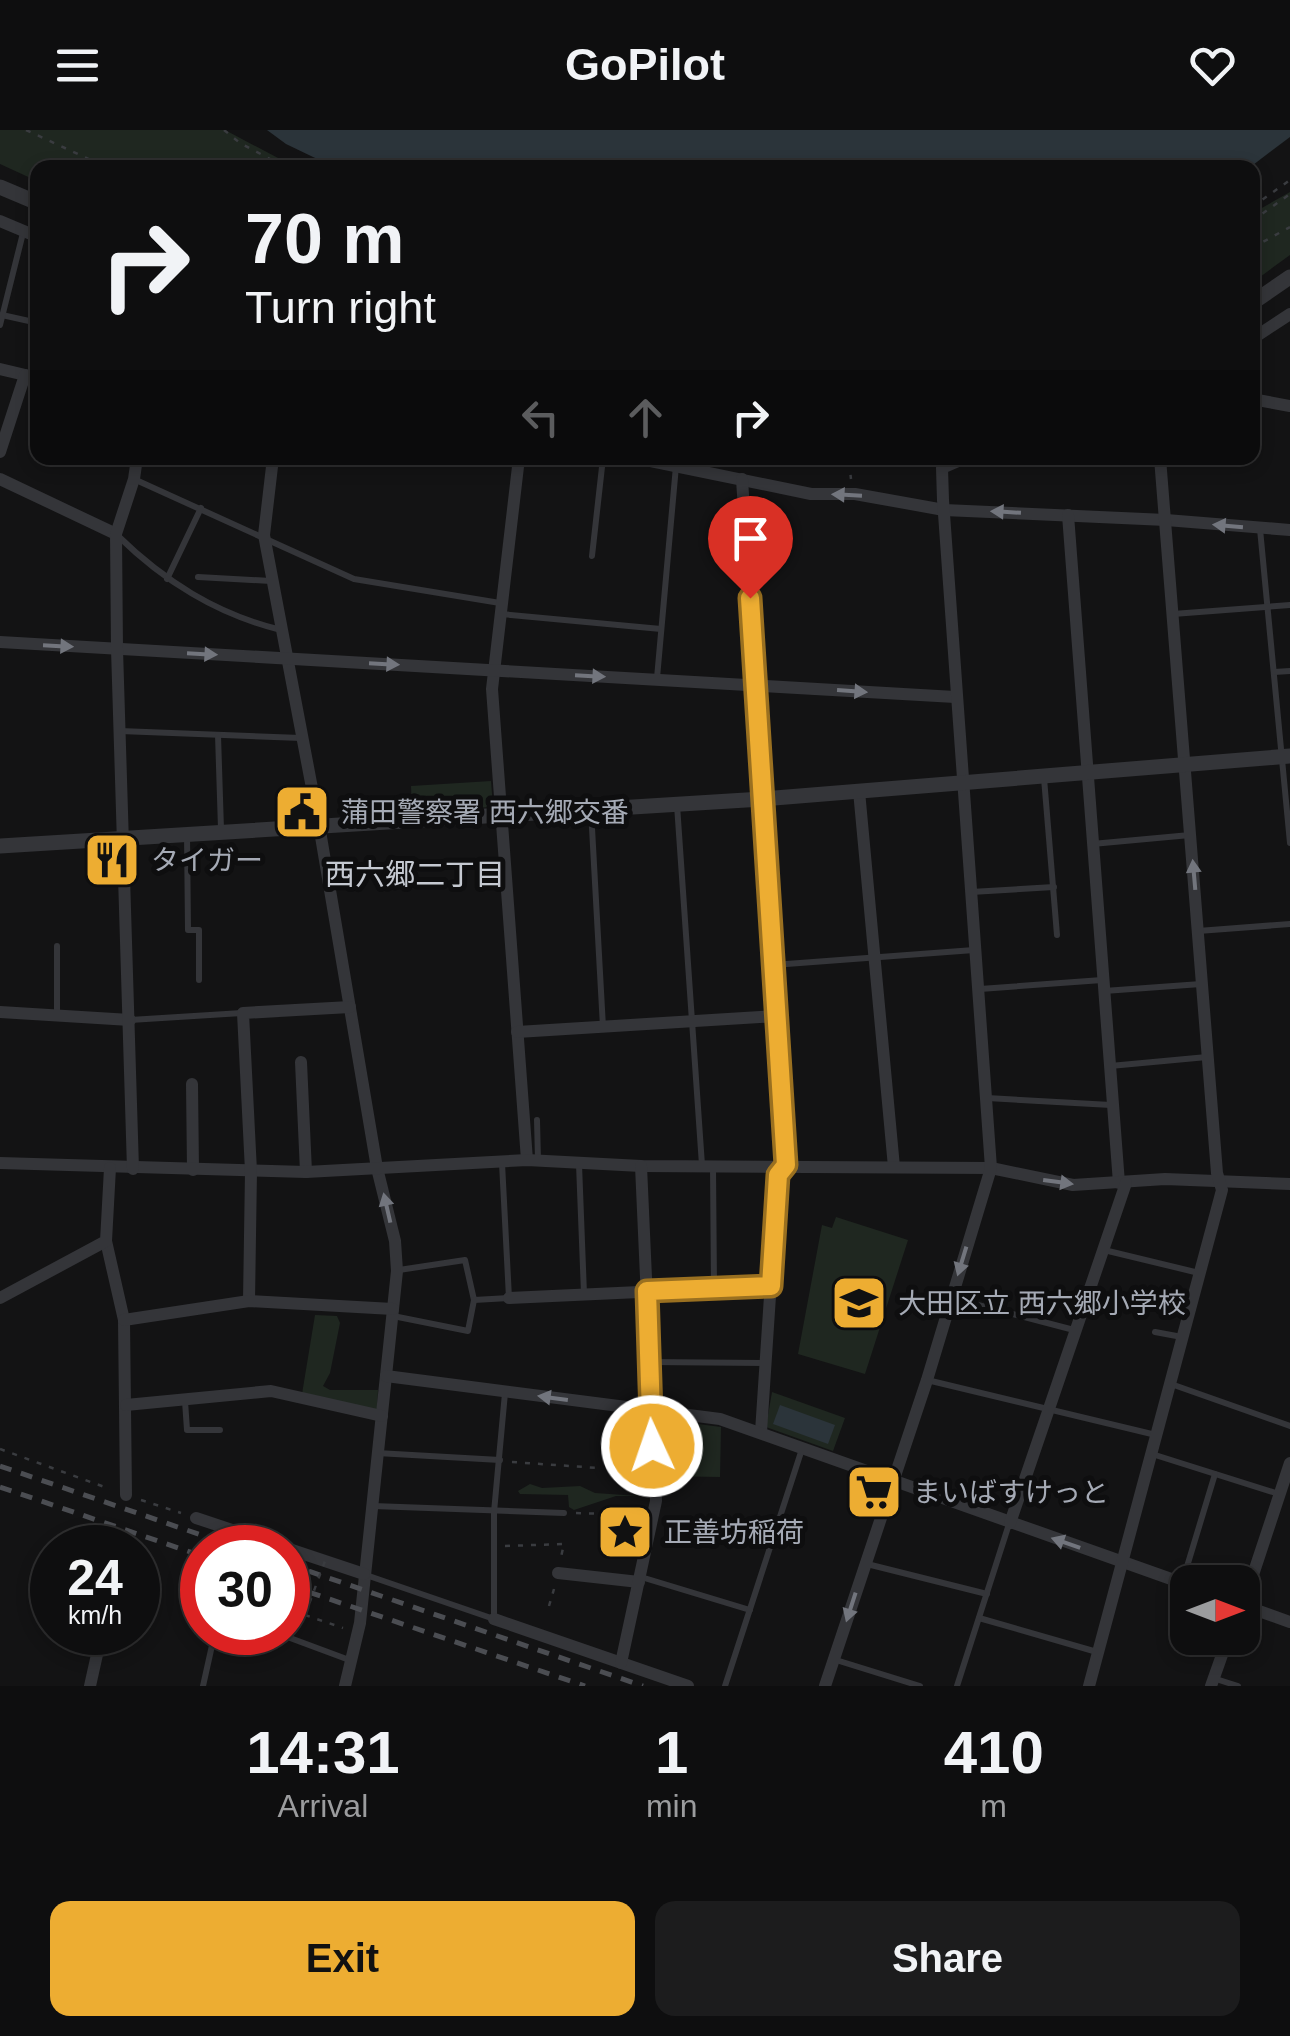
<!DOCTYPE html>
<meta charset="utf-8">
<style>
:root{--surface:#0e0e0f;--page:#1c1c1d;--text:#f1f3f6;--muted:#9b9c9e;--line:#2e2e2f;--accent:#edad32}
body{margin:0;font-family:Helvetica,"Noto Sans JP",sans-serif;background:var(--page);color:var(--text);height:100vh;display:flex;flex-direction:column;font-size:38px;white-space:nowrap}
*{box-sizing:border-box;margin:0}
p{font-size:32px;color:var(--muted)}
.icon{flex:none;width:55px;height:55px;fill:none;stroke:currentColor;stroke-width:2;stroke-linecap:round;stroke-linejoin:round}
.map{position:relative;height:1556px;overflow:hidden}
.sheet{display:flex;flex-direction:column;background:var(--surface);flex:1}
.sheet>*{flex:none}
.hud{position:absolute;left:30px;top:30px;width:1230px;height:305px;border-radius:20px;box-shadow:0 5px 15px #0003,0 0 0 2px var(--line);background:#0e0e0f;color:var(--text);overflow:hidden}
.needle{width:65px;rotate:90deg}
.tools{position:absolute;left:1170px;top:1435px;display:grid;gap:20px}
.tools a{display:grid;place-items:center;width:90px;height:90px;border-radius:20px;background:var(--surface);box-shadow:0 5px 15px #0003,0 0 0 2px var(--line);font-size:50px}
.speed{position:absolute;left:30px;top:1395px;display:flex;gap:20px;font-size:50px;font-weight:700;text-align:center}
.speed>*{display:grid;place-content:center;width:130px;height:130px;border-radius:50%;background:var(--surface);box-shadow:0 5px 15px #0003,0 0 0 2px var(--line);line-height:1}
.speed small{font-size:25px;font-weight:400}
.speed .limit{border:15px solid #d22;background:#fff;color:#111}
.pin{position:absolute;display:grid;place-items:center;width:85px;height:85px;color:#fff;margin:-102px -42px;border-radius:50% 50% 50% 0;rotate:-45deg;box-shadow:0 0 10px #0007}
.pin .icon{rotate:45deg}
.me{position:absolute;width:110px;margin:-55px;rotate:357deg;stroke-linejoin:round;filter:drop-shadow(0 0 8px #0008)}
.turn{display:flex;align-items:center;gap:35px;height:210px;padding:0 50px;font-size:45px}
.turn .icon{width:130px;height:130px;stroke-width:2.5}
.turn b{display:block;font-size:70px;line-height:85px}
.lanes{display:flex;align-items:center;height:95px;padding:0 50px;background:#0003;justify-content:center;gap:50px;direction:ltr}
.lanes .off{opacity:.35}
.eta{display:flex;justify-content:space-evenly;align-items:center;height:170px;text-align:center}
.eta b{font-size:60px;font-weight:800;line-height:70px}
.action{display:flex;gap:20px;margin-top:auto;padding:20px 50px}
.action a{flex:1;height:115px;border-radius:20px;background:var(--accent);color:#111;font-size:40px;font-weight:800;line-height:115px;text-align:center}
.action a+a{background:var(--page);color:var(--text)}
header{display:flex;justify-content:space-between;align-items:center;height:130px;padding:0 50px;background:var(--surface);font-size:45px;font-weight:800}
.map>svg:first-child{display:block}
.green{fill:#1f2720}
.water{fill:#2b343a}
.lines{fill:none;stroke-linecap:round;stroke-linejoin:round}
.path{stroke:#3a3c40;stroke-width:2.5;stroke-dasharray:5 8;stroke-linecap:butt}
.service{stroke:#343539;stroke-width:6}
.minor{stroke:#343539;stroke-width:12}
.tertiary{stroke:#343539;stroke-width:15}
.rail{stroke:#4b4d52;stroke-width:5;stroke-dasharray:12 10;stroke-linecap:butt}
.path-bridge{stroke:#3a3c40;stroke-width:2.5;stroke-dasharray:5 8;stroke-linecap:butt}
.oneway{fill:#72757d}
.route-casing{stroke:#9a7020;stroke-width:25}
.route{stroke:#edad32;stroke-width:18}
.labels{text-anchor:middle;stroke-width:10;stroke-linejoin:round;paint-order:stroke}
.poi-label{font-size:28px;fill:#a5aab5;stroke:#0e0e0f;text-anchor:start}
.neighbourhood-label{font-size:30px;fill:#c5c9d1;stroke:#0e0e0f}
</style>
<header><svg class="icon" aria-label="menu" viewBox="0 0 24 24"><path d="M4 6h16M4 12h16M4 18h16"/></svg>GoPilot<svg class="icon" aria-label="heart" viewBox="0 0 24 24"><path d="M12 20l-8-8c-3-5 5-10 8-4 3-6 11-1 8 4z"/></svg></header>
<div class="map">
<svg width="1290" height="1556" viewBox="0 0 1290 1556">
<rect width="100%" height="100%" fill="#131314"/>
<g class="green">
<path d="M 0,0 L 225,0 L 295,37 L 38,38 L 37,51 L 0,34 Z"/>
<path d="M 1290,62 L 1290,125 L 1253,152 L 1253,83 Z"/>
<path d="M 491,651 L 493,677 L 412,681 L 411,656 Z"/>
<path d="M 836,1087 L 908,1110 L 865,1244 L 798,1224 L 822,1095 L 832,1098 Z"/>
<path d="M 315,1185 L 337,1186 L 340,1193 L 330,1243 L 323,1256 L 330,1260 L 378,1260 L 377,1281 L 302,1264 Z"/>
<path d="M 772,1262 L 845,1288 L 833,1321 L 766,1297 Z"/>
<path d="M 660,1289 L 721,1297 L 720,1347 L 661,1346 Z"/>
<path d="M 530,1354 L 542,1358 L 580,1356 L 595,1363 L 639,1366 L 616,1366 L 574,1380 L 569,1377 L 568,1365 L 520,1364 L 518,1361 Z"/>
</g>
<g class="water">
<path d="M 267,0 L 1290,0 L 1290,7 L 1249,38 L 336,38 L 286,14 Z"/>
<path d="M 780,1275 L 835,1295 L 828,1314 L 773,1294 Z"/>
</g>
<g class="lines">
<g class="path">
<path d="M 26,0 L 108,38"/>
<path d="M 224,0 L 240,13 L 287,38"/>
<path d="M 1252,77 L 1290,50"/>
<path d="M 1252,91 L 1290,64"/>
<path d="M 1252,118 L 1290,97"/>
<path d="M 798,328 L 849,331 L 896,328"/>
<path d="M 849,332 L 851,349"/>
<path d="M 0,1319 L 110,1359"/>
<path d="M 512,1332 L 598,1338"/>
<path d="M 141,1370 L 181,1383"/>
<path d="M 576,1383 L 610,1384"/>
<path d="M 505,1416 L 564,1414 L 561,1427"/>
<path d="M 549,1476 L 554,1459"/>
<path d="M 305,1485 L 343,1498"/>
</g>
<g class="service">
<path d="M 2,185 L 38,193"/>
<path d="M 0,195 L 23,103"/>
<path d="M 136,350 L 354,449 L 500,473"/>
<path d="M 1260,399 L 1290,713"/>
<path d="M 117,405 C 164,451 216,484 281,500"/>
<path d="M 592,426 L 603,328"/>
<path d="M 198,447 L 271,451"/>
<path d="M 167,449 L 201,378"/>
<path d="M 501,484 L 661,499"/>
<path d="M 1173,484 L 1290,475"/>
<path d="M 1274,542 L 1290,541"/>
<path d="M 657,548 L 676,336"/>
<path d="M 120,601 L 301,608"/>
<path d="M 218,605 L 221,699"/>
<path d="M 1044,648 L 1057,805"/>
<path d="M 677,675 L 702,1035"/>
<path d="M 591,680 L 603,897"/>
<path d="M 187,705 L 188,800 L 199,800 L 199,850"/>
<path d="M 1092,714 L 1190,705"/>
<path d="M 971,762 L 1054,757"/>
<path d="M 1198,801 L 1290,794"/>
<path d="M 57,816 L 57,884"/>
<path d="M 773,835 L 974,820"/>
<path d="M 980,859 L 1102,850"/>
<path d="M 1104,861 L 1201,854"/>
<path d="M 130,890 L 242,883"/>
<path d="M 1110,936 L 1207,927"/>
<path d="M 987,968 L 1111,975"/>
<path d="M 537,990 L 538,1030"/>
<path d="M 579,1034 L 584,1164"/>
<path d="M 713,1037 L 714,1157"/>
<path d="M 1104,1120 L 1199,1143"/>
<path d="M 399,1140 L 465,1130 L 474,1170 L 509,1168 L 502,1033"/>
<path d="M 1088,1167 L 1138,1179"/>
<path d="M 951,1168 L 1074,1200"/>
<path d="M 393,1186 L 468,1201 L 474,1170"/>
<path d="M 1155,1202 L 1182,1207"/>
<path d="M 649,1232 L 765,1233"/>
<path d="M 927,1250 L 1156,1305"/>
<path d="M 1171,1254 L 1290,1296"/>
<path d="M 185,1271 L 187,1300 L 220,1300"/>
<path d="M 377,1323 L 500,1330"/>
<path d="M 1152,1324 L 1279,1364"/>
<path d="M 373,1376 L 564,1383"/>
<path d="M 867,1434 L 987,1464"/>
<path d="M 366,1445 L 494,1489 L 494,1382 L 505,1263"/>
<path d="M 641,1447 L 750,1480"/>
<path d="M 1182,1453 L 1215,1344"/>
<path d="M 979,1488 L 1097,1522"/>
<path d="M 274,1502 L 352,1531"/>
<path d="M 836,1530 L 920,1556"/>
<path d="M 1216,1549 L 1238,1556"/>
<path d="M 203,1556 L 215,1502"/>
<path d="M 725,1556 L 802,1319"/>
<path d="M 957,1556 L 1009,1394"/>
</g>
<g class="minor">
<path d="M 0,91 L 38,107"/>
<path d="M 1252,209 L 1290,184"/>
<path d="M 0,239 L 38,248"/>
<path d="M 1252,269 L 1290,276"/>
<path d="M 0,322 L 25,245"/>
<path d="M 273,328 L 264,405 L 319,695 L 377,1038 L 395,1111 L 397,1141 L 360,1493 L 345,1556"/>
<path d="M 519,328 L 492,559 L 527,1030"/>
<path d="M 636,328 L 811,364 L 855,364 L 944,380 L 1166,390 L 1290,400"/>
<path d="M 0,349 L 116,404"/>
<path d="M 742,349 L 786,1035 L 778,1045 L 761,1302"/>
<path d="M 1068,385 L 1119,1053"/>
<path d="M 0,512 L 955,567"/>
<path d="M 859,661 L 894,1037"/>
<path d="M 0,882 L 130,890"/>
<path d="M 517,902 L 776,886"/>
<path d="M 301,932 L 306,1042"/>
<path d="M 192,954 L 193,1040"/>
<path d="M 0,1033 L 306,1042 L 527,1030 L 641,1036 L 991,1038 L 1073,1055 L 1165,1049 L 1290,1054"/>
<path d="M 133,1039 L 117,519 L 116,404 L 134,349 L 137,328"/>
<path d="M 106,1111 L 124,1190 L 126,1365"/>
<path d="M 0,1168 L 106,1111 L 110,1038"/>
<path d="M 509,1168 L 771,1156"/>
<path d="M 249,1171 L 251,1041 L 243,883 L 350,877"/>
<path d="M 124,1190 L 249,1171 L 393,1179"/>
<path d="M 386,1246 L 720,1289 L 1188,1455"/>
<path d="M 126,1275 L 271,1261 L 382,1286"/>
<path d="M 196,1388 L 364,1444"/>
<path d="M 1010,1393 L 1126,1053"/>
<path d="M 558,1443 L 639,1452"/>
<path d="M 1242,1475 L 1290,1492"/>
<path d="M 1242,1478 L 1290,1333"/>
<path d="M 494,1489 L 688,1556"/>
<path d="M 621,1533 L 656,1371 L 641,1036"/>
<path d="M 90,1556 L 102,1502"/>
<path d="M 825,1556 L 927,1250 L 991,1038 L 943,370 L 942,338 L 965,328"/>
<path d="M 1089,1556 L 1222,1060 L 1217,1043 L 1160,328"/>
<path d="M 1211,1556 L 1228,1508"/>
</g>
<g class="tertiary">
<path d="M 0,57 L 38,73"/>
<path d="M 1252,173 L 1290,147"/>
<path d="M 0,716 L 762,669 L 1290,626"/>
</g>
<g class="rail">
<path d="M 0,1336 L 239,1418"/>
<path d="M 0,1357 L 202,1426"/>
<path d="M 288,1434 L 643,1556"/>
<path d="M 288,1455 L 585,1556"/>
</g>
<path class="path-bridge" d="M 305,1485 L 325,1431"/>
</g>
<defs><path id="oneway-solid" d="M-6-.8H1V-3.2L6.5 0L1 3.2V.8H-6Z" transform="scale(2.5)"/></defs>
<g class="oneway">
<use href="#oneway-solid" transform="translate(847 365) rotate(-177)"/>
<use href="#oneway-solid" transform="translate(1006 382) rotate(-177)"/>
<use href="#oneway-solid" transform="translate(1228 396) rotate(-175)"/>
<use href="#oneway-solid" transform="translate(58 516) rotate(3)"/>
<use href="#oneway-solid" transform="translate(202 524) rotate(3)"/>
<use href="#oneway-solid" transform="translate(384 534) rotate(3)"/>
<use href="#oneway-solid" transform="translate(590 546) rotate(3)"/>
<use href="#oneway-solid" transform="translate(852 561) rotate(4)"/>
<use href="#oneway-solid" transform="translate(1194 745) rotate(-95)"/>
<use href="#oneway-solid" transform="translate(1058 1052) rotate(8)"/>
<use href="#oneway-solid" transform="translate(387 1078) rotate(-103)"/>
<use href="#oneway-solid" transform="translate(962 1131) rotate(107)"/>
<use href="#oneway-solid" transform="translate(553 1268) rotate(-172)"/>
<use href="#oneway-solid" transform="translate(1066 1413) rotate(-161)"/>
<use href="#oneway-solid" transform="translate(851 1477) rotate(108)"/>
</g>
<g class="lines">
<g class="route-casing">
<path id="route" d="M 652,1316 L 647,1161 L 771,1156 L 778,1045 L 786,1035 L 750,468"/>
</g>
<use href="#route" class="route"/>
</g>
<defs>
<g id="civic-square" transform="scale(2.875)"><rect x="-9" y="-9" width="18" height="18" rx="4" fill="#edad32" stroke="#0e0e0f"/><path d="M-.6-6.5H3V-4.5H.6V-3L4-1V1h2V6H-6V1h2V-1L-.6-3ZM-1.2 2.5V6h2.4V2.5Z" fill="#111"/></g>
<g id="restaurant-square" transform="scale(2.875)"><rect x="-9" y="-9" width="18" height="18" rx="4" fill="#edad32" stroke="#0e0e0f"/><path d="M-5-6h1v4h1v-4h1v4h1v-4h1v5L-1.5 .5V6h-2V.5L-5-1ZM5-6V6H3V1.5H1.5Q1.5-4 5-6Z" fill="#111"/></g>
<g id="school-square" transform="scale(2.875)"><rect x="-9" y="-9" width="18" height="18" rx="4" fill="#edad32" stroke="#0e0e0f"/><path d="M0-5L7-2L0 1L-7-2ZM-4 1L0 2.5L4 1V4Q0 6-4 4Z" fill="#111"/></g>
<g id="supermarket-square" transform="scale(2.875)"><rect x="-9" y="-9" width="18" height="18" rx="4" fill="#edad32" stroke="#0e0e0f"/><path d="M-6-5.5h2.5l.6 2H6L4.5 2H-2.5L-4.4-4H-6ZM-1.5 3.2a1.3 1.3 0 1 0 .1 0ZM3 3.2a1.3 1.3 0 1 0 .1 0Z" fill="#111"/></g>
<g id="sight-square" transform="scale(2.875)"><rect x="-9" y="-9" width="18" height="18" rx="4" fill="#edad32" stroke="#0e0e0f"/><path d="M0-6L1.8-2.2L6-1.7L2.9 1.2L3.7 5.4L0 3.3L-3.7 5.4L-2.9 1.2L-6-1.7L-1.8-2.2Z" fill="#111"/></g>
</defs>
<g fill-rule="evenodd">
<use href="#civic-square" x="302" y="682"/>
<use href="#restaurant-square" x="112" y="730"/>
<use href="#school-square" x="859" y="1173"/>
<use href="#supermarket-square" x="874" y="1362"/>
<use href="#sight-square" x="625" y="1402"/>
</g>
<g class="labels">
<g class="poi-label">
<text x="341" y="692">蒲田警察署 西六郷交番</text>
<text x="151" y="740">タイガー</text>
<text x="898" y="1183">大田区立 西六郷小学校</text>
<text x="913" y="1372">まいばすけっと</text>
<text x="664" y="1412">正善坊稲荷</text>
</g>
<g class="neighbourhood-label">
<text x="415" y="755">西六郷二丁目</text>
</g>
</g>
</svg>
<div class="tools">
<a><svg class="needle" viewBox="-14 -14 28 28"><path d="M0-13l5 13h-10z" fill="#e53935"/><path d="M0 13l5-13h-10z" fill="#9b9c9e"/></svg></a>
</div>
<div class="speed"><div>24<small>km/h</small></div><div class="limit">30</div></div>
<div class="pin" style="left:750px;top:468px;background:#d93025"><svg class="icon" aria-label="arrive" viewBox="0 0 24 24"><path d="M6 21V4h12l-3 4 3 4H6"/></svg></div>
<svg class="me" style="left:652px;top:1316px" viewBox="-20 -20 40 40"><circle r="17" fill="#edad32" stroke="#fff" stroke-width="3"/><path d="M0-11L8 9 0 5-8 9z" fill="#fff"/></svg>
<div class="hud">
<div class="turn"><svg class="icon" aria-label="right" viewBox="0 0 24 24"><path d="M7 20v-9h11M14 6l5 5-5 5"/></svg><div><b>70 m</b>Turn right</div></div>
<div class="lanes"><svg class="icon off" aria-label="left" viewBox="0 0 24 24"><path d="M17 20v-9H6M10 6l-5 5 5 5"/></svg><svg class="icon off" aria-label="ahead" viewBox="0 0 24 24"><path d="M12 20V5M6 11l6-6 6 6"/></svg><svg class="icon" aria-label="right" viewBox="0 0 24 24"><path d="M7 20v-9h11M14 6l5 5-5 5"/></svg></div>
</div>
</div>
<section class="sheet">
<div class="eta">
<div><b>14:31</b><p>Arrival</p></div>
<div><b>1</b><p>min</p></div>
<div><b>410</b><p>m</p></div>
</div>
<div class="action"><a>Exit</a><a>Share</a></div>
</section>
